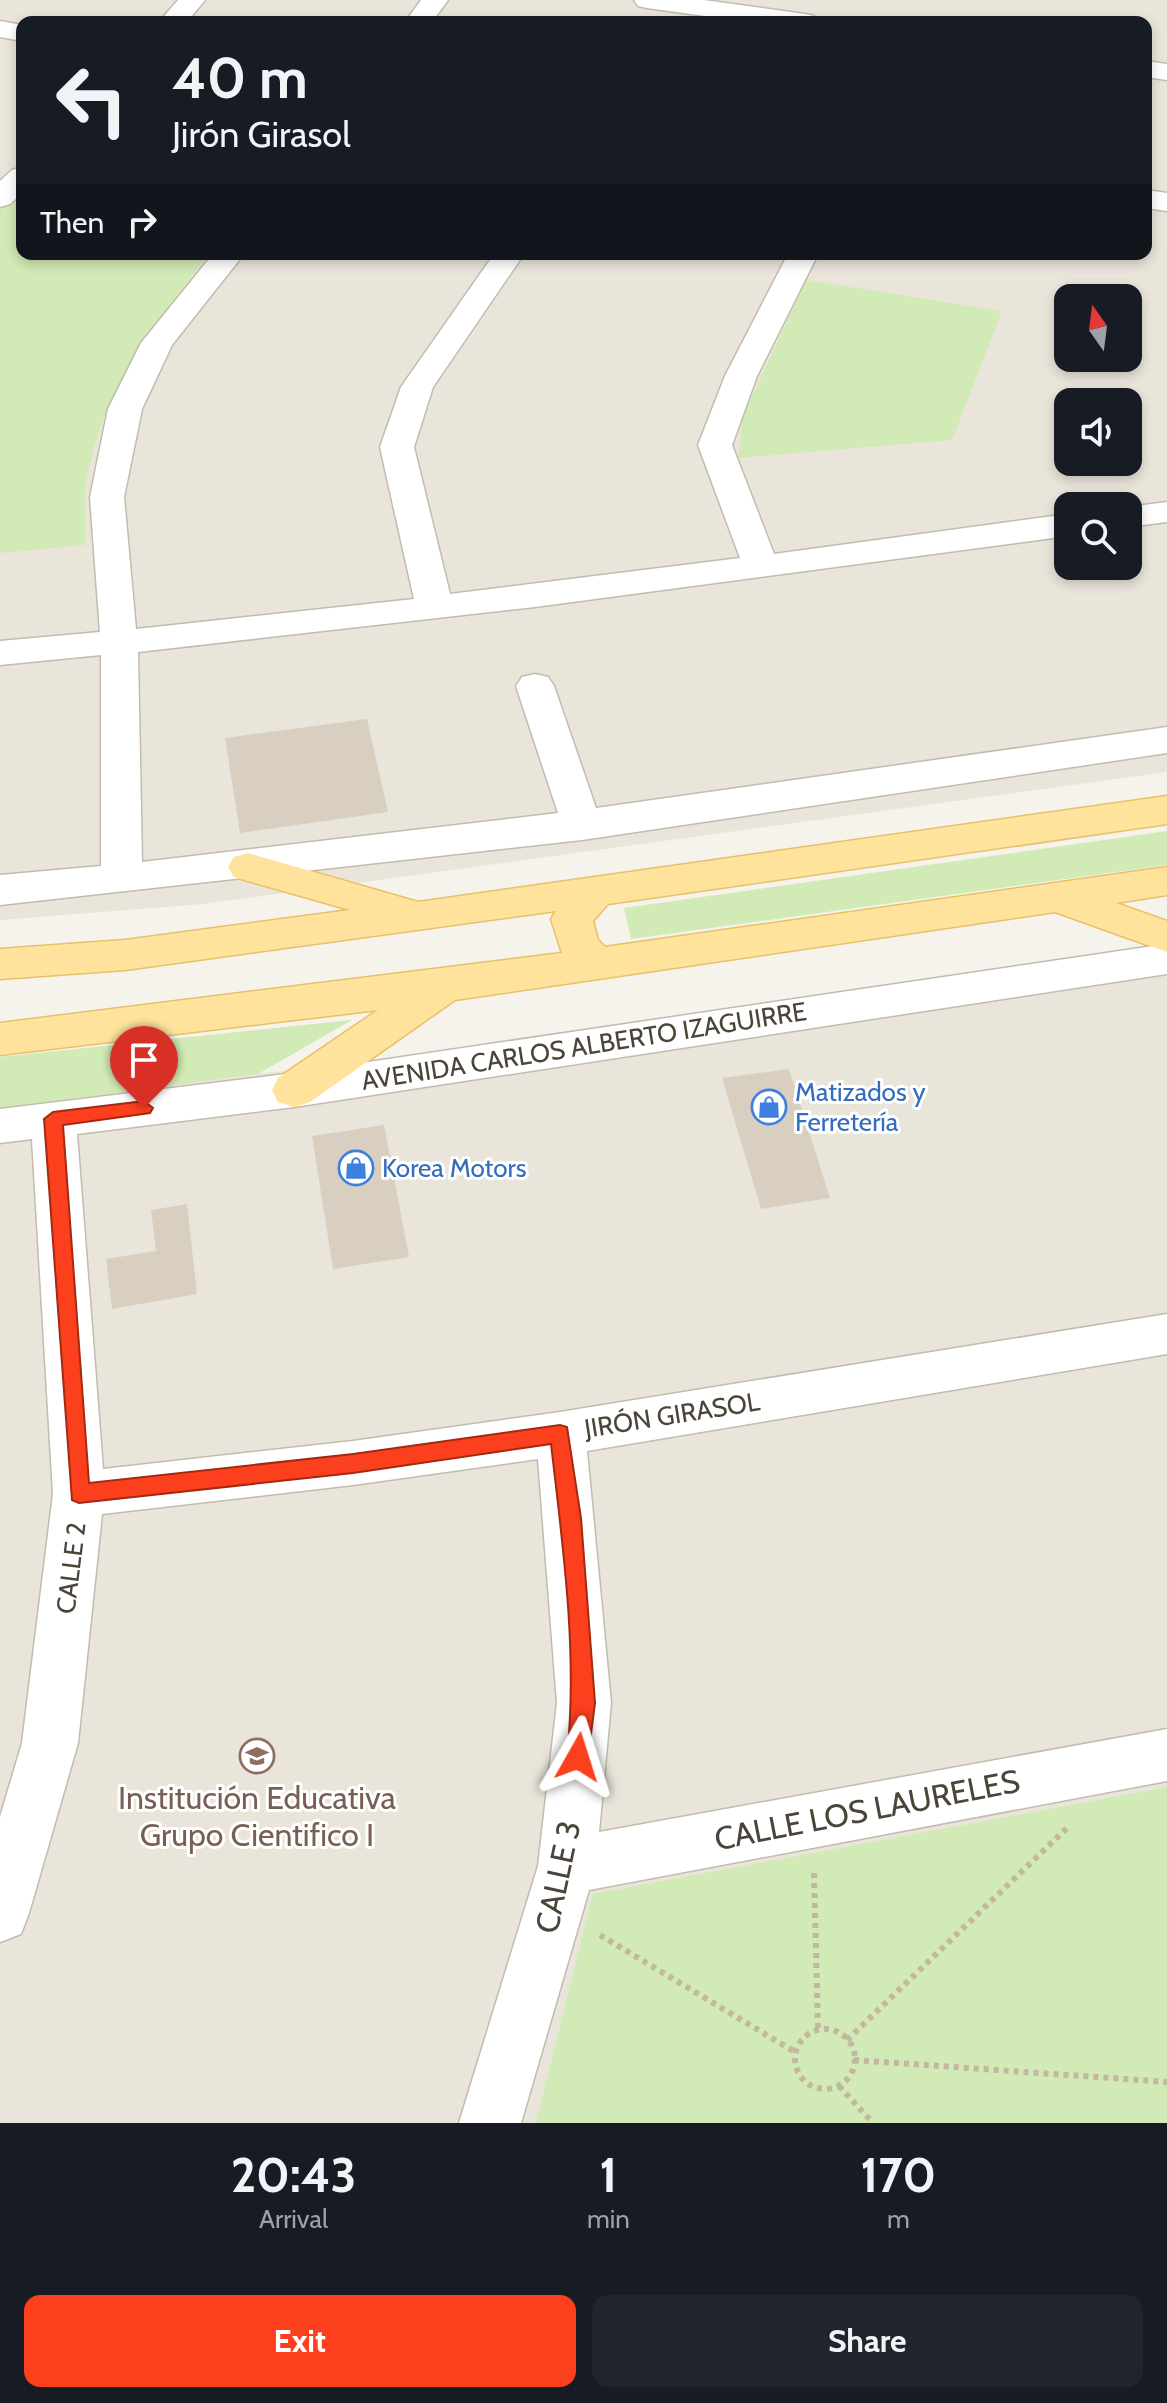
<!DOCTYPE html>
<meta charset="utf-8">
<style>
:root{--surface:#171b24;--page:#20242c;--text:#f1f3f6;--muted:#9ea1a6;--accent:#fc3f1d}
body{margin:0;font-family:Cabin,sans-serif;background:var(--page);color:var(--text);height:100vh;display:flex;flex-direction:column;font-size:30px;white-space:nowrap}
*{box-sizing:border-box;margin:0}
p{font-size:26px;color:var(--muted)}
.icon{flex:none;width:44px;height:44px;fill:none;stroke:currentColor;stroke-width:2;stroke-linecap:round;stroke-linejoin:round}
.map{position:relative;height:2123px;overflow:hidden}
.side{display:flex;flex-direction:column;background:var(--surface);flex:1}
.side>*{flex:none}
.banner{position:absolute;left:16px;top:16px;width:1136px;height:244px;border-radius:16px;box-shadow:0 4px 12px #0003;background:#171b24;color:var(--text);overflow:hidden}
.needle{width:52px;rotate:346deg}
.tools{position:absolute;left:1054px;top:284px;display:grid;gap:16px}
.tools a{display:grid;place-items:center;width:88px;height:88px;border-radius:16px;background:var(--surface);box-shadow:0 4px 12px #0003;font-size:40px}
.pin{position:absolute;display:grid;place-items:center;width:68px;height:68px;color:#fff;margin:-82px -34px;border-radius:50% 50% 50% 0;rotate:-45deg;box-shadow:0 0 8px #0007}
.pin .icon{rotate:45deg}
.me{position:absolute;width:88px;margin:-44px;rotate:6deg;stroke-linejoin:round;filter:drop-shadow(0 0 6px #0008)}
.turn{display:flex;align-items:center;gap:28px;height:168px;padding:0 24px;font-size:36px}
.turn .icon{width:104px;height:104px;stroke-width:2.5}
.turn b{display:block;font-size:56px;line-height:68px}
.then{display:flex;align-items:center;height:76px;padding:0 24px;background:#0003;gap:16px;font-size:30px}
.eta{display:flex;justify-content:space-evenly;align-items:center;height:136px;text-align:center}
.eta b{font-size:48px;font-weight:800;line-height:56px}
.cta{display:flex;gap:16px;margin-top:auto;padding:16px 24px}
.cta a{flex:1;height:92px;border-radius:16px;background:var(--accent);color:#fff;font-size:32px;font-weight:800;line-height:92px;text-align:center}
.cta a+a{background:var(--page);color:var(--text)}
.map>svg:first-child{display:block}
.residential{fill:#eae5da;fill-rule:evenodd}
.green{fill:#d2eab5}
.building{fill:#d8cfc1}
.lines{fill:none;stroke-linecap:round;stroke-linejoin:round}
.minor-casing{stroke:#c2bbae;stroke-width:3}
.major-casing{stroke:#e6c16a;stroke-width:3}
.path{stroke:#c4b79f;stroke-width:6;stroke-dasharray:5 5;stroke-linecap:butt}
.minor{fill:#fff;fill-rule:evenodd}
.major{fill:#ffe39c;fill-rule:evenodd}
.route{fill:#fc3f1d;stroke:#a42913;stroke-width:2}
.labels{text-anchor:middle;stroke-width:6;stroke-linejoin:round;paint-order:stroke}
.street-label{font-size:26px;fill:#4b4439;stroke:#fff}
.shop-label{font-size:26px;fill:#366cbe;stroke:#fff;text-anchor:start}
.near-education-label{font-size:32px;fill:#785e54;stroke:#fff}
.near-street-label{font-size:32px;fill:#4b4439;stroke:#fff}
</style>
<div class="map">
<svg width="1167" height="2123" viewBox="0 0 1167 2123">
<rect width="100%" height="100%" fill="#f6f3ec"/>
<g class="residential">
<path d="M 0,0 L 1167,0 L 1167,772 L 204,904 L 0,920 ZM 22,22 L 1146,22 L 1146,254 L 22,254 ZM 1068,298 L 1128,298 L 1128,358 L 1068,358 ZM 1068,402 L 1128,402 L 1128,462 L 1068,462 ZM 1068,506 L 1128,506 L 1128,566 L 1068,566 Z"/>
<path d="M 1167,945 L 1167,2123 L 0,2123 L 0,1100 L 380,1061 Z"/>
</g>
<g class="green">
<path d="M 22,187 L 22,254 L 209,254 C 155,323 103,389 87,478 C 83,499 86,524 85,545 L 0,553 L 0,208 Z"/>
<path d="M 806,280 L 1002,311 L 952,440 L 738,458 L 743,416 Z"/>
<path d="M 1167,831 L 1167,865 L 631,939 L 624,908 Z"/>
<path d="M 352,1020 L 258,1074 L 0,1108 L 0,1057 Z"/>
<path d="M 1167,1787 L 1167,2123 L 536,2123 L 593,1894 Z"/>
</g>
<g class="building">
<path d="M 367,719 L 388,812 L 240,833 L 225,738 Z"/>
<path d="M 789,1069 L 830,1198 L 761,1209 L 722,1078 Z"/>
<path d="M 384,1125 L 409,1257 L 333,1269 L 312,1136 Z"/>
<path d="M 187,1204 L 197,1294 L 112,1309 L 106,1259 L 156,1251 L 151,1210 Z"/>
</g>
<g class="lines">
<g class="minor-casing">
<g id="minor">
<path d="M 178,0 L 205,0 L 187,22 L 159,22 Z"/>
<path d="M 421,0 L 448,0 L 432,22 L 405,22 Z"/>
<path d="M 634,0 L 704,0 L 805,14 L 814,16 L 818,22 L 748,22 L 647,8 L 638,6 Z"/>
<path d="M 0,21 L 22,25 L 22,41 L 0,37 Z"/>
<path d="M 1146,61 L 1167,64 L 1167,80 L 1146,77 Z"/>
<path d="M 22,167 L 22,193 L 10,204 L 0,207 L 0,181 L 12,170 Z"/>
<path d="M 1146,190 L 1167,193 L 1167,211 L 1146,208 Z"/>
<path d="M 213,254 L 244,254 L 172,345 L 142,409 L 124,497 L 136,629 L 414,599 L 380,447 L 401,387 L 494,254 L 524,254 L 433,387 L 414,447 L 450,594 L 740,558 L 698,445 L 725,376 L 788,254 L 818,254 L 757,376 L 732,445 L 774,554 L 1068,514 L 1068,536 L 535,607 L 138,652 L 142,862 L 558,813 L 516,686 L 522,677 L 535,674 L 548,677 L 554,686 L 596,808 L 1167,727 L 1167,753 L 582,840 L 0,905 L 0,875 L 101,866 L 101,655 L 0,665 L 0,641 L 100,632 L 90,497 L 108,409 L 141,343 Z"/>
<path d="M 1167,502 L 1167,522 L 1128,527 L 1128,507 Z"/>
<path d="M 1167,944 L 1167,974 L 294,1107 L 77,1134 L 103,1469 L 353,1441 L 560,1412 L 1167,1314 L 1167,1354 L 587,1451 L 611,1703 L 599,1832 L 1167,1729 L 1167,1781 L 589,1890 L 521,2123 L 459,2123 L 538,1866 L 557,1703 L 538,1459 L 353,1485 L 102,1514 L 78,1743 L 29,1913 L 21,1934 L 0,1942 L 0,1817 L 22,1743 L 53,1494 L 32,1139 L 0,1143 L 0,1109 L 294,1073 Z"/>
</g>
</g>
<g class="major-casing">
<path id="major" d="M 1167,796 L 1167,824 L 608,904 L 593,921 L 598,940 L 605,947 L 1167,867 L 1167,895 L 1116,903 L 1167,921 L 1167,952 L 1055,912 L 455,1000 L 310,1102 L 294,1107 L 278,1102 L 272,1090 L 278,1078 L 378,1010 L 0,1055 L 0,1023 L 562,953 L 551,919 L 556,911 L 125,970 L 0,979 L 0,949 L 125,940 L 350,910 L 234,877 L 228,867 L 234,857 L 248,853 L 418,902 Z"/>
</g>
<g class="path">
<path d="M 814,1873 L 818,2028"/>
<path d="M 600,1935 L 795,2052"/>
<circle cx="825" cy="2059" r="30"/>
<path d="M 847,2040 L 1068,1827"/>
<path d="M 854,2060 L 1167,2082"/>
<path d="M 839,2086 L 873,2123"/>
</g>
<use href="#minor" class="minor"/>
<use href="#major" class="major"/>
</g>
<path class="route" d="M 144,1101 L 153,1108 L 150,1113 L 63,1125 L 89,1483 L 353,1454 L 560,1425 L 567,1427 L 581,1518 L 595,1703 L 587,1765 L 578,1768 L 570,1765 L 567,1757 C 578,1654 563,1547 551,1444 L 353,1473 L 79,1503 L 72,1500 L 44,1119 L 53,1112 Z"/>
<defs>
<g id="shop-ring" transform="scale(1.8)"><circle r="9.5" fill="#fff" stroke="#3f7fe0" stroke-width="1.5"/><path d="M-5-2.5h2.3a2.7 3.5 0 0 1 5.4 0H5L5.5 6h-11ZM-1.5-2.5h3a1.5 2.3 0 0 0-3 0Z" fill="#3f7fe0"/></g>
<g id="school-ring" transform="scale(1.8)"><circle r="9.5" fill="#fff" stroke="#8d6e63" stroke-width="1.5"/><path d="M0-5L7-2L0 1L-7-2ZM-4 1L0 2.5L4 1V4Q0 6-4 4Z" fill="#8d6e63"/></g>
</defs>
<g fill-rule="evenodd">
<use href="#shop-ring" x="769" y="1107"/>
<use href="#shop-ring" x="356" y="1168"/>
<use href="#school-ring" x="257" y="1756"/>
</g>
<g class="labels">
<g class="street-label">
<text transform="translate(584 1046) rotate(-9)" y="9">AVENIDA CARLOS ALBERTO IZAGUIRRE</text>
<text transform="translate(672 1415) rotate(-9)" y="9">JIRÓN GIRASOL</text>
<text transform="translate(71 1568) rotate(-83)" y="9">CALLE 2</text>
</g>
<g class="shop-label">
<text x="795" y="1101">Matizados y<tspan x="795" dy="30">Ferretería</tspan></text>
<text x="382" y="1177">Korea Motors</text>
</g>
<g class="near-education-label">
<text x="257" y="1809">Institución Educativa<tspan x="257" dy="37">Grupo Cientifico I</tspan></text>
</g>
<g class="near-street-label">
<text transform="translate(867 1810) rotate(-11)" y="11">CALLE LOS LAURELES</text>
<text transform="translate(558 1877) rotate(-78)" y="11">CALLE 3</text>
</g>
</g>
</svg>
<div class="tools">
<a><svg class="needle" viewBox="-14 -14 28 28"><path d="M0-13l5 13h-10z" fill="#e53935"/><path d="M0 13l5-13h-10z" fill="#9ea1a6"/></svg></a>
<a><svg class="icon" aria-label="sound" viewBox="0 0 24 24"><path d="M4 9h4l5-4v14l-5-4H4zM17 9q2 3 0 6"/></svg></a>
<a><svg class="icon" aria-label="search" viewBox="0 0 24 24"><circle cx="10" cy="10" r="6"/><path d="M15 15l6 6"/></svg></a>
</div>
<div class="pin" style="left:144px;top:1108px;background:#d93025"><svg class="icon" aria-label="arrive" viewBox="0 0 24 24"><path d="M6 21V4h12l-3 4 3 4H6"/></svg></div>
<svg class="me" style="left:578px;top:1757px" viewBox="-20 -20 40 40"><path d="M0-17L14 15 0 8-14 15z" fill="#fc3f1d" stroke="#fff" stroke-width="4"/></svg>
<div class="banner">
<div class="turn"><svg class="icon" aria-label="left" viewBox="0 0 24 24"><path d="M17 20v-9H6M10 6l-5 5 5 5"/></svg><div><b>40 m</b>Jirón Girasol</div></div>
<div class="then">Then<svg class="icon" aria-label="right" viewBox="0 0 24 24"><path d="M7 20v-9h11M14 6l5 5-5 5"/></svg></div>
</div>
</div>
<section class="side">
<div class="eta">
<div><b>20:43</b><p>Arrival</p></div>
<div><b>1</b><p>min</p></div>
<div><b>170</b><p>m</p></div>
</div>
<div class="cta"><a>Exit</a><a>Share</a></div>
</section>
